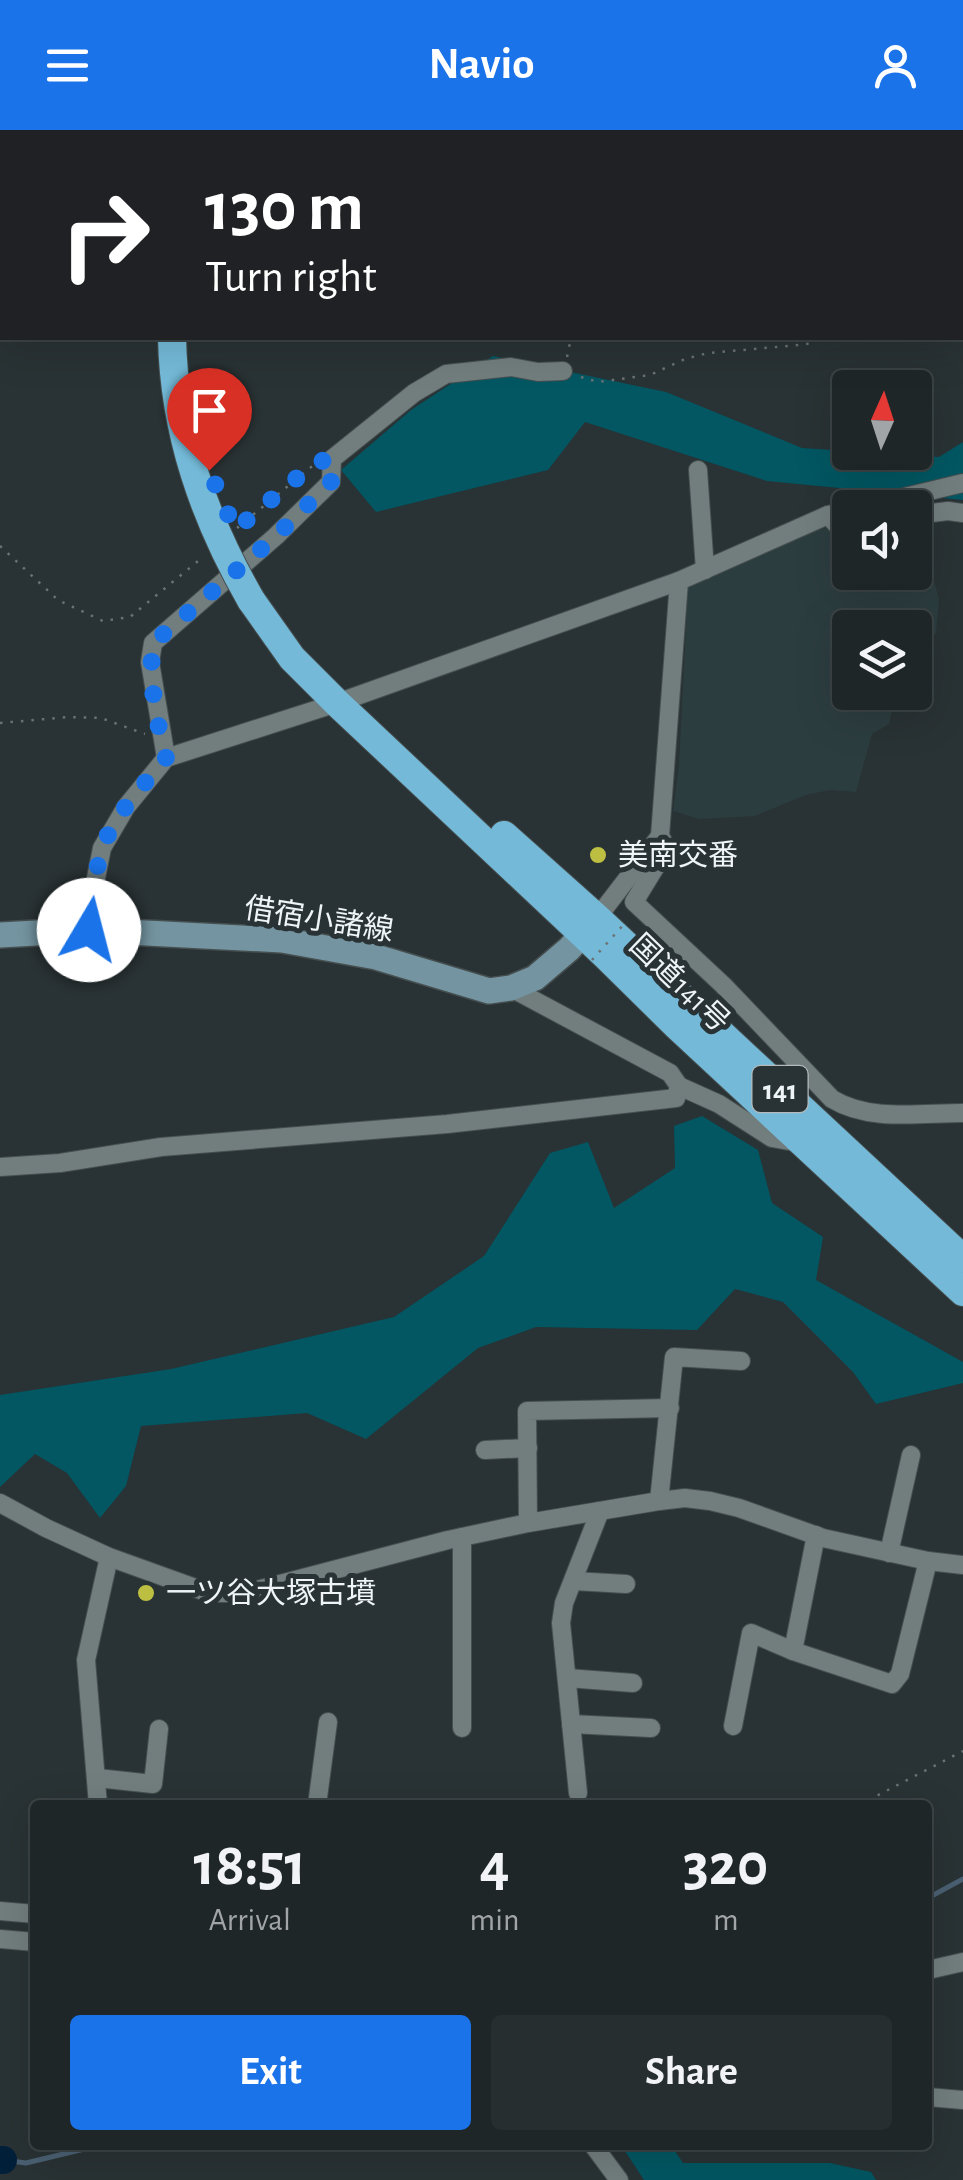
<!DOCTYPE html>
<meta charset="utf-8">
<style>
:root{--surface:#1f2627;--page:#272e2f;--text:#f1f3f6;--muted:#a1a5a7;--line:#3c4344;--accent:#1a73e8}
body{margin:0;font-family:"Alegreya Sans","Noto Sans JP",sans-serif;background:var(--page);color:var(--text);height:100vh;display:flex;flex-direction:column;font-size:38px;white-space:nowrap}
*{box-sizing:border-box;margin:0}
p{font-size:32px;color:var(--muted)}
.icon{flex:none;width:55px;height:55px;fill:none;stroke:currentColor;stroke-width:2;stroke-linecap:round;stroke-linejoin:round}
.map{position:relative;flex:1;overflow:hidden}
.sheet{position:absolute;left:30px;top:1670px;width:902px;height:350px;display:flex;flex-direction:column;background:var(--surface);border-radius:10px;box-shadow:0 10px 40px #0002,0 0 0 2px var(--line)}
.sheet>*{flex:none}
.banner{position:absolute;left:0px;top:0px;width:965px;height:210px;box-shadow:0 10px 40px #0002,0 0 0 2px var(--line);background:#202124;color:#fff;overflow:hidden}
.needle{width:65px;rotate:3deg}
.controls{position:absolute;left:832px;top:240px;display:grid;gap:20px}
.controls a{display:grid;place-items:center;width:100px;height:100px;border-radius:10px;background:var(--surface);box-shadow:0 10px 40px #0002,0 0 0 2px var(--line);font-size:50px}
.pin{position:absolute;display:grid;place-items:center;width:85px;height:85px;color:#fff;margin:-102px -42px;border-radius:50% 50% 50% 0;rotate:-45deg;box-shadow:0 0 10px #0007}
.pin .icon{rotate:45deg}
.me{position:absolute;width:110px;margin:-55px;rotate:8deg;stroke-linejoin:round;filter:drop-shadow(0 0 8px #0008)}
.turn{display:flex;align-items:center;gap:35px;height:210px;padding:0 40px;font-size:45px}
.turn .icon{width:130px;height:130px;stroke-width:2.5}
.turn b{display:block;font-size:70px;line-height:85px}
.eta{display:flex;justify-content:space-evenly;align-items:center;height:170px;text-align:center}
.eta b{font-size:60px;font-weight:700;line-height:70px}
.button{display:flex;gap:20px;margin-top:auto;padding:20px 40px}
.button a{flex:1;height:115px;border-radius:10px;background:var(--accent);color:#fff;font-size:40px;font-weight:700;line-height:115px;text-align:center}
.button a+a{background:var(--page);color:var(--text)}
header{display:flex;justify-content:space-between;align-items:center;height:130px;padding:0 40px;background:var(--accent);color:#fff;font-size:45px;font-weight:700}
.map>svg:first-child{display:block}
.built{fill:#2c3d40}
.green{fill:#025762}
.lines{fill:none;stroke-linecap:round;stroke-linejoin:round}
.stream{stroke:#4a6072;stroke-width:5}
.river{stroke:#03203a;stroke-width:28}
.minor-casing{stroke:#464f50;stroke-width:20}
.secondary-casing{stroke:#464f50;stroke-width:28}
.trunk-casing{stroke:#464f50;stroke-width:30}
.path{stroke:#6a7273;stroke-width:2.5;stroke-dasharray:2.5 8;stroke-linecap:butt}
.minor{stroke:#727d7e;stroke-width:18}
.secondary{stroke:#7394a0;stroke-width:25}
.trunk{stroke:#74bad8;stroke-width:28}
.rail{stroke:#b8bfc0;stroke-width:5;stroke-dasharray:20 10;stroke-linecap:butt}
.trunk-bridge-casing{stroke:#464f50;stroke-width:30;stroke-linecap:butt}
.path-bridge{stroke:#6a7273;stroke-width:2.5;stroke-dasharray:2.5 8;stroke-linecap:butt}
.trunk-bridge{stroke:#74bad8;stroke-width:28}
.route{stroke:#1a73e8;stroke-width:18;stroke-dasharray:0 32.4}
.poi-dot{fill:#bdbf43;stroke:#293234;stroke-width:4}
.labels{text-anchor:middle;stroke-width:10;stroke-linejoin:round;paint-order:stroke}
.shield{fill:#293234;stroke:#b4babc;stroke-width:2.5}
.shield-label{font-size:28px;font-weight:bold;fill:#eff5f6}
.poi-label{font-size:30px;fill:#eff5f6;stroke:#293234;text-anchor:start}
.street-label{font-size:30px;fill:#eff5f6;stroke:#293234}
</style>
<header><svg class="icon" aria-label="menu" viewBox="0 0 24 24"><path d="M4 6h16M4 12h16M4 18h16"/></svg>Navio<svg class="icon" aria-label="person" viewBox="0 0 24 24"><circle cx="12" cy="8" r="4"/><path d="M4 21q1-7 8-7t8 7"/></svg></header>
<div class="map">
<svg width="963" height="2050" viewBox="0 0 963 2050">
<rect width="100%" height="100%" fill="#293234"/>
<path class="built" d="M 825,398 L 834,403 L 850,401 L 850,442 L 912,443 L 933,447 L 939,469 L 936,503 L 923,516 L 915,531 L 915,498 L 850,498 L 850,562 L 894,563 L 891,571 L 892,580 L 889,594 L 872,604 L 856,662 L 830,660 L 806,665 L 755,686 L 699,689 L 673,681 L 679,635 L 688,457 L 808,401 Z"/>
<g class="green">
<path d="M 493,226 L 666,262 L 802,318 L 939,327 L 963,312 L 963,370 L 767,351 L 585,292 L 548,340 L 376,382 L 341,340 L 411,280 Z"/>
<path d="M 702,986 L 758,1020 L 772,1073 L 823,1107 L 816,1150 L 963,1232 L 963,1253 L 876,1274 L 853,1242 L 783,1172 L 735,1159 L 697,1200 L 536,1197 L 478,1218 L 366,1309 L 307,1283 L 141,1296 L 126,1356 L 100,1388 L 67,1343 L 35,1324 L 0,1357 L 0,1265 L 171,1239 L 394,1187 L 484,1126 L 550,1023 L 588,1012 L 614,1078 L 675,1038 L 674,996 Z"/>
<path d="M 621,2015 L 671,2015 L 683,2033 L 830,2033 L 871,2042 L 876,2050 L 644,2050 Z"/>
</g>
<g class="lines">
<g class="stream">
<path d="M 928,1768 L 963,1749"/>
<path d="M 3,2030 L 26,2033 L 101,2015"/>
</g>
<g class="river">
<path d="M 814,2 L 821,0"/>
<path d="M 0,170 L 2,170"/>
<path d="M 0,2030 L 3,2030"/>
</g>
<g class="minor-casing">
<g id="minor">
<path d="M 698,340 L 705,440"/>
<path d="M 859,378 L 963,353"/>
<path d="M 828,385 L 837,395 L 850,394"/>
<path d="M 915,385 L 948,381 L 963,383"/>
<path d="M 166,628 L 150,532 L 153,513 L 276,406 L 331,352 L 332,329 L 414,263 L 446,244 L 511,237 L 538,242 L 563,241"/>
<path d="M 660,706 L 667,718 L 634,772 L 723,855 L 832,969 C 870,992 920,983 963,983"/>
<path d="M 597,788 L 660,706 L 679,451 L 828,385 L 850,380"/>
<path d="M 89,800 L 92,768 L 102,718 L 126,677 L 166,628 L 337,573 L 679,451"/>
<path d="M 679,956 L 719,974 L 772,1008 L 800,1013"/>
<path d="M 0,1037 L 60,1033 L 161,1017 L 447,994 L 676,968 L 679,956 L 670,943 L 511,858"/>
<path d="M 485,1320 L 528,1318"/>
<path d="M 659,1371 L 674,1227 L 741,1231"/>
<path d="M 0,1373 L 46,1398 L 109,1427 L 209,1463 L 246,1463 L 448,1410 L 528,1393 L 659,1371 L 685,1368 L 710,1371 L 739,1378 L 823,1408 L 928,1431 L 963,1435"/>
<path d="M 528,1393 L 527,1281 L 670,1278"/>
<path d="M 816,1405 L 793,1521 L 892,1554 L 900,1544 L 928,1431"/>
<path d="M 462,1407 L 462,1598"/>
<path d="M 889,1423 L 911,1325"/>
<path d="M 574,1451 L 626,1454"/>
<path d="M 567,1548 L 633,1553"/>
<path d="M 571,1594 L 651,1598"/>
<path d="M 733,1596 L 751,1503 L 793,1521"/>
<path d="M 97,1648 L 153,1654 L 159,1599"/>
<path d="M 578,1663 L 561,1493 L 564,1473 L 600,1381"/>
<path d="M 98,1675 L 86,1530 L 109,1427"/>
<path d="M 317,1675 L 328,1592"/>
<path d="M 0,1781 L 35,1784"/>
<path d="M 0,1809 L 35,1812"/>
<path d="M 928,1840 L 963,1832"/>
<path d="M 928,1967 L 963,1970"/>
<path d="M 593,2015 L 619,2050"/>
</g>
</g>
<g class="secondary-casing">
<path id="secondary" d="M 0,805 L 89,800 L 282,810 L 376,827 L 489,861 L 511,858 L 535,848 L 569,819 L 594,792"/>
</g>
<g class="trunk-casing">
<g id="trunk">
<path d="M 188,2 L 188,0"/>
<path d="M 251,470 L 292,528 L 337,573 L 605,825 L 677,896 L 963,1162"/>
<path d="M 504,705 L 597,788 L 963,1129"/>
</g>
</g>
<g class="path">
<path d="M 962,45 L 963,45"/>
<path d="M 0,89 L 2,89"/>
<path d="M 567,227 L 571,208"/>
<path d="M 581,247 L 598,252 L 650,245 L 685,229 L 708,223 L 799,215 L 813,213 L 816,208"/>
<path d="M 237,398 L 316,333"/>
<path d="M 0,416 L 58,470 L 103,491 L 130,487 L 203,427"/>
<path d="M 0,593 L 69,587 L 101,588 L 145,604"/>
<path d="M 859,1675 L 963,1621"/>
</g>
<use href="#minor" class="minor"/>
<use href="#secondary" class="secondary"/>
<use href="#trunk" class="trunk"/>
<g class="rail">
<path d="M 458,2 L 481,0"/>
<path d="M 579,2 L 597,0"/>
<path d="M 0,55 L 2,55"/>
<path d="M 0,79 L 2,78"/>
</g>
<g class="trunk-bridge-casing">
<path id="trunk-bridge" d="M 172,208 C 174,303 204,388 251,470"/>
</g>
<path class="path-bridge" d="M 592,830 L 625,793"/>
<use href="#trunk-bridge" class="trunk-bridge"/>
</g>
<g class="lines">
<path class="route" d="M 89,800 C 91,774 94,746 102,720 C 112,687 144,655 166,628 C 157,593 148,549 153,513 L 276,406 L 331,352 L 332,329 L 316,332 L 235,400 L 209,340"/>
</g>
<g class="poi-dot">
<circle cx="598" cy="725" r="10"/>
<circle cx="146" cy="1463" r="10"/>
</g>
<g class="labels">
<rect class="shield" x="752.5" y="936" width="55" height="46" rx="8"/>
<g class="shield-label">
<text x="780" y="969">141</text>
</g>
<g class="poi-label">
<text x="618" y="735">美南交番</text>
<text x="166" y="1473">一ツ谷大塚古墳</text>
</g>
<g class="street-label">
<text transform="translate(319 789) rotate(9)" y="10">借宿小諸線</text>
<text transform="translate(680 853) rotate(44)" y="10">国道141号</text>
</g>
</g>
</svg>
<div class="controls">
<a><svg class="needle" viewBox="-14 -14 28 28"><path d="M0-13l5 13h-10z" fill="#e53935"/><path d="M0 13l5-13h-10z" fill="#a1a5a7"/></svg></a>
<a><svg class="icon" aria-label="sound" viewBox="0 0 24 24"><path d="M4 9h4l5-4v14l-5-4H4zM17 9q2 3 0 6"/></svg></a>
<a><svg class="icon" aria-label="layers" viewBox="0 0 24 24"><path d="M12 4l9 5-9 5-9-5zM3 14l9 5 9-5"/></svg></a>
</div>
<div class="pin" style="left:209px;top:340px;background:#d93025"><svg class="icon" aria-label="arrive" viewBox="0 0 24 24"><path d="M6 21V4h12l-3 4 3 4H6"/></svg></div>
<svg class="me" style="left:89px;top:800px" viewBox="-20 -20 40 40"><circle r="19" fill="#fff"/><path d="M0-13L10 11 0 6-10 11z" fill="#1a73e8"/></svg>
<div class="banner">
<div class="turn"><svg class="icon" aria-label="right" viewBox="0 0 24 24"><path d="M7 20v-9h11M14 6l5 5-5 5"/></svg><div><b>130 m</b>Turn right</div></div>
</div>
<section class="sheet">
<div class="eta">
<div><b>18:51</b><p>Arrival</p></div>
<div><b>4</b><p>min</p></div>
<div><b>320</b><p>m</p></div>
</div>
<div class="button"><a>Exit</a><a>Share</a></div>
</section>
</div>
